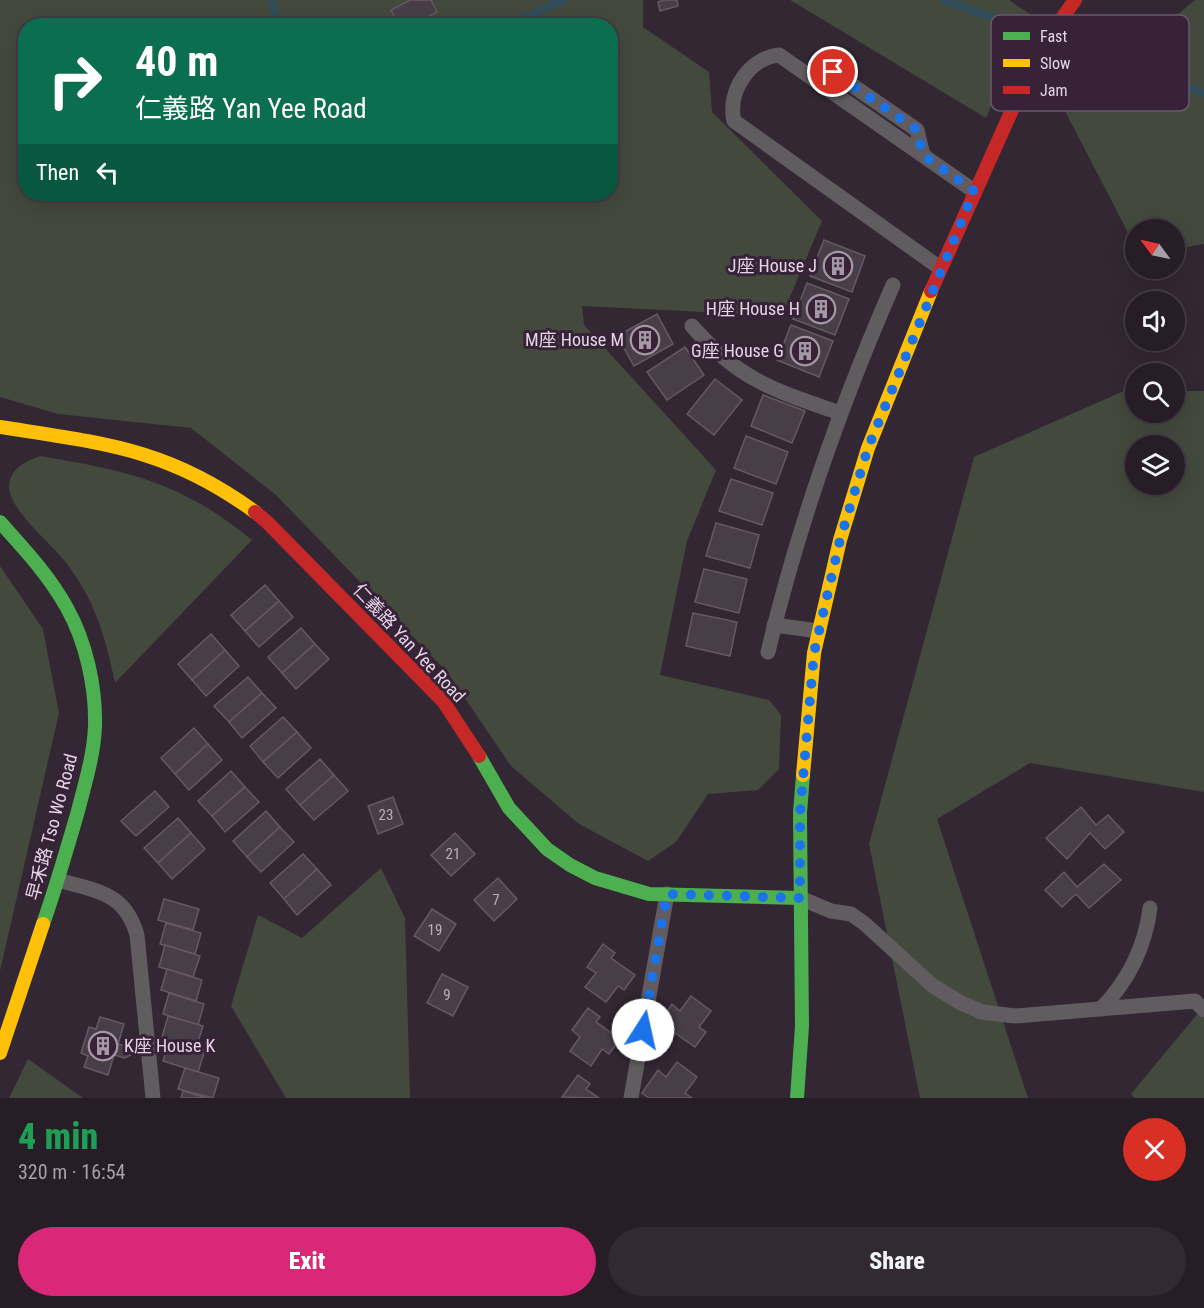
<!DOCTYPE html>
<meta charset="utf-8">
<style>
:root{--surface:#261d26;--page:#322a32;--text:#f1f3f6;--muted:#a4a2a7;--line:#423b43;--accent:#db2777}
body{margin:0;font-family:"Roboto Condensed","Noto Sans TC",sans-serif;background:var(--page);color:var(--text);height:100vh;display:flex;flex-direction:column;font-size:22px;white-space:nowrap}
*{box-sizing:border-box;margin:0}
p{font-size:20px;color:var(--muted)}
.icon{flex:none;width:33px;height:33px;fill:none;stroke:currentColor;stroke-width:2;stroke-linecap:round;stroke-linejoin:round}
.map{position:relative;height:1098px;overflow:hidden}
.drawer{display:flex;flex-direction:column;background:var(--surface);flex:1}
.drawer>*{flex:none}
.banner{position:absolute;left:18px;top:18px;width:600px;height:183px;border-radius:24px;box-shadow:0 6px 24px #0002,0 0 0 2px var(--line);background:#0b6e4f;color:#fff;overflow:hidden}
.needle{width:39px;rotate:303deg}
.buttons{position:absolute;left:1125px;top:219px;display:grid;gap:12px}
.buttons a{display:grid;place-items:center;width:60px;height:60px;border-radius:50%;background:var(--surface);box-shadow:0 6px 24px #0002,0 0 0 2px var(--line);font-size:30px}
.pin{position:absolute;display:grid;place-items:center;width:51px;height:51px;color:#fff;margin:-26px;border:3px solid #fff;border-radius:50%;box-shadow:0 2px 6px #0007}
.me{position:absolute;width:66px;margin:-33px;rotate:10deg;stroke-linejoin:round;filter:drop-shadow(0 0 4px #0008)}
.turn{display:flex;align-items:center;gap:21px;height:126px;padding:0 18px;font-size:27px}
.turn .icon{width:78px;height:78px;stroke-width:2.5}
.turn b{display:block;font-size:42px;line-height:51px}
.then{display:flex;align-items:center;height:57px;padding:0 18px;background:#0003;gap:12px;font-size:22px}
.round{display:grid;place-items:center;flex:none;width:63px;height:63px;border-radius:32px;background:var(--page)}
.overview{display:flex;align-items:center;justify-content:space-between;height:102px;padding:0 18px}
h1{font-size:36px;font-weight:800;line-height:45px;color:#1e9e55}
.action{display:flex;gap:12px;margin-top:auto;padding:12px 18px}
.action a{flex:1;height:69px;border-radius:36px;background:var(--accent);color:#fff;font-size:24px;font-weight:800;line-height:69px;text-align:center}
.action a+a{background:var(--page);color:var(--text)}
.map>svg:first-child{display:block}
.green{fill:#43493d;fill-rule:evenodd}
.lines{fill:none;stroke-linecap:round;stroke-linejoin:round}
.stream{stroke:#314d59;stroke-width:8}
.building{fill:#483e48;stroke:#645964;stroke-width:1.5}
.lane{stroke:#605c5f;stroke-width:15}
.fast{stroke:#4caf50;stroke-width:14}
.slow{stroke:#ffc107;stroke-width:14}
.jam{stroke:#c62828;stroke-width:14}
.route{stroke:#1a73e8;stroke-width:10;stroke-dasharray:0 18}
.labels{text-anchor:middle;stroke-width:6;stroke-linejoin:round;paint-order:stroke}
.number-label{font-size:15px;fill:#bcafbc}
.poi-label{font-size:18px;fill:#e3d5e3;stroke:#372238;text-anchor:end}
.street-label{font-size:18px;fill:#e3d5e3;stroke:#372238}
.key{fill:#372238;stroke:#6b586b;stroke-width:1.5}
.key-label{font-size:16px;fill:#e3d5e3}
</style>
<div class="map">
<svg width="1204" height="1098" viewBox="0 0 1204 1098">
<rect width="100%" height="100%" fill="#322733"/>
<g class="green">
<path d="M 0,0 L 643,0 L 643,27 L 709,72 L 712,112 L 822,221 L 782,316 L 582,306 L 584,325 L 716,470 L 687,541 L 660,675 L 769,700 L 781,715 L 779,769 L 758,790 L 708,794 L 676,842 L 648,861 L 579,824 L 511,766 L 447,672 L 276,495 L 191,428 L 58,414 L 0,397 ZM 26,26 L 610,26 L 610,194 L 26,194 Z"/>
<path d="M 790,0 L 1009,0 L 1031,15 L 986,118 Z"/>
<path d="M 1195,0 L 1204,0 L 1204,244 L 1175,249 L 1174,230 L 1136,230 L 1135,246 L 1064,109 Z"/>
<path d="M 1126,390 L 1135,390 L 1136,412 L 1174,412 L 1175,391 L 1204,391 L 1204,792 L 1030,763 L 937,819 L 1028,1098 L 920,1098 L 869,844 L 974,457 ZM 1136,446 L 1174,446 L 1174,484 L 1136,484 Z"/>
<path d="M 40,456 C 128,471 180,481 252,540 L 115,683 C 109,654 102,626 89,599 C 82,586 73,571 64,560 C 49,542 10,510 9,487 C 9,469 26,461 40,456 Z"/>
<path d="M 0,566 L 43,629 L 59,713 L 0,971 Z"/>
<path d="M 381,868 L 405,918 L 410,1098 L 286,1098 L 231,1006 L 258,915 L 302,938 Z"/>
<path d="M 1204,1006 L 1204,1098 L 1135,1098 L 1131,1094 Z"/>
<path d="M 28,1059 L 83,1098 L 9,1098 Z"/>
</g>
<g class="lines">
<g class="stream">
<path d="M 271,0 L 279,26"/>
<path d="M 944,0 L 1027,30"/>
<path d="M 506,26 L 564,0"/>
<path d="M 1071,45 L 1204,93"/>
</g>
</g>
<g class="building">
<path d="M 410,0 L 431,0 L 437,12 L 411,26 L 399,26 L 391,10 Z"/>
<path d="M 664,0 L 677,0 L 678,6 L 660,11 L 658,2 Z"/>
<path d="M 824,240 L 865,256 L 852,292 L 810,276 Z"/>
<path d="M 807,283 L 849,299 L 835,335 L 793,319 Z"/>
<path d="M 657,314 L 673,344 L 634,366 L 617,336 Z"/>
<path d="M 791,325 L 833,341 L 819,377 L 777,360 Z"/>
<path d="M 685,347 L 704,375 L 667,400 L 647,372 Z"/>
<path d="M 715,379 L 742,400 L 714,435 L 687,414 Z"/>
<path d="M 763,395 L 805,411 L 792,443 L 751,426 Z"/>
<path d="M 746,436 L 788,452 L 776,484 L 734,468 Z"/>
<path d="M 731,479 L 773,493 L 762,525 L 719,511 Z"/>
<path d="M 716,523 L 759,535 L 750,568 L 706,556 Z"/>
<path d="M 704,569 L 747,579 L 739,613 L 695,602 Z"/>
<path d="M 265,585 L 279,601 L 245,631 L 231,615 Z"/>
<path d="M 279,601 L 293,617 L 259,647 L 245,631 Z"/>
<path d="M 693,613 L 737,622 L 730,656 L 686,646 Z"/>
<path d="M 301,628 L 315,644 L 282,673 L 268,657 Z"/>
<path d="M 211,634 L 225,650 L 192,680 L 178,664 Z"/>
<path d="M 315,644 L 329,659 L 296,689 L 282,673 Z"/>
<path d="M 225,650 L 239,666 L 206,696 L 192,680 Z"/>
<path d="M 248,677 L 262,693 L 229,722 L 214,706 Z"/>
<path d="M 262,693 L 276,708 L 242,738 L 229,722 Z"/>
<path d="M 283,717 L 297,732 L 263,762 L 250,746 Z"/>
<path d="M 194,728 L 208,744 L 175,774 L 161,758 Z"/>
<path d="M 297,732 L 311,748 L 278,778 L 263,762 Z"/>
<path d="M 208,744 L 222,760 L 189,790 L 175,774 Z"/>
<path d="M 320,759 L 334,775 L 300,805 L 286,789 Z"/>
<path d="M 231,771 L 245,787 L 212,816 L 198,801 Z"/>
<path d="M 334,775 L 348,791 L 314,820 L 300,805 Z"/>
<path d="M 245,787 L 259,802 L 225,832 L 212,816 Z"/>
<path d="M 155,791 L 169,807 L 136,836 L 121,821 Z"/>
<path d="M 393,797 L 403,824 L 378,834 L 368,806 Z"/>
<path d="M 1081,807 L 1096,825 L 1108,815 L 1124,832 L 1105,849 L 1090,833 L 1067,859 L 1046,838 Z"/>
<path d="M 266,811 L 280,827 L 247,857 L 233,841 Z"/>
<path d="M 178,818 L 191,833 L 158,863 L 144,848 Z"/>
<path d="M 280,827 L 294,842 L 261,872 L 247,857 Z"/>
<path d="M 191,833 L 205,849 L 172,879 L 158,863 Z"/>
<path d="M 455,833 L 475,854 L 451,876 L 431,855 Z"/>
<path d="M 303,854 L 317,869 L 284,899 L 270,883 Z"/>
<path d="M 1104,864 L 1121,880 L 1089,908 L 1076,894 L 1062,907 L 1045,890 L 1064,872 L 1077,887 Z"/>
<path d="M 317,869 L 331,885 L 297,915 L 284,899 Z"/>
<path d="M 498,878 L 517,899 L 494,921 L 474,900 Z"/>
<path d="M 164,899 L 199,909 L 193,930 L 158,920 Z"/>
<path d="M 432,909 L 456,924 L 439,951 L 414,936 Z"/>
<path d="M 166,923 L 201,933 L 195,954 L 160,944 Z"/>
<path d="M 603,944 L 615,953 L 611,958 L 635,975 L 624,990 L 618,986 L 606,1002 L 585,987 L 596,973 L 587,967 Z"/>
<path d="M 165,945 L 200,956 L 193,977 L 159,967 Z"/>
<path d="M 167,969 L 202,980 L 196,1001 L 161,990 Z"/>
<path d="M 442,974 L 468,987 L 453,1016 L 427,1003 Z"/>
<path d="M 169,993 L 204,1004 L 198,1025 L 163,1014 Z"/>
<path d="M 691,996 L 711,1011 L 699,1027 L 706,1032 L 695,1047 L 672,1031 L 668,1036 L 656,1027 L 672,1004 L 680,1011 Z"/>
<path d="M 588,1008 L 600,1017 L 596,1022 L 620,1039 L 609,1054 L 602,1049 L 591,1066 L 570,1051 L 580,1037 L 572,1030 Z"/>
<path d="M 168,1016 L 203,1026 L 196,1048 L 162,1037 Z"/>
<path d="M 100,1017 L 124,1024 L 118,1044 L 128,1047 L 132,1054 L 125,1058 L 114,1055 L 108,1075 L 84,1067 L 88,1056 L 81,1053 L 89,1027 L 96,1029 Z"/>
<path d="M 170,1040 L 205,1050 L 198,1072 L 163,1061 Z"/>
<path d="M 677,1062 L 697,1077 L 685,1093 L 692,1098 L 649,1098 L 642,1093 L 658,1070 L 666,1077 Z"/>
<path d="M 185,1068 L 219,1078 L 213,1098 L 178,1089 Z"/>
<path d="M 578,1075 L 590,1084 L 586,1089 L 599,1098 L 562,1097 Z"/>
<path d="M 183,1091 L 207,1098 L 181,1098 Z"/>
</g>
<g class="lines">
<g class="lane">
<path d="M 807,74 L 833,72 L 917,130 L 923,155"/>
<path d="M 940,268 L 734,121 C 727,92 749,58 779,55 L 974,191"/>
<path d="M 692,326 C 740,381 774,390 840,413"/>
<path d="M 774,625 L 819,631"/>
<path d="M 768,652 C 798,526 841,404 893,285"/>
<path d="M 58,880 C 96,891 125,892 137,935 L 153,1098"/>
<path d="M 800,898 L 831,911 L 851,914 L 865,924 L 933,986 L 961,1003 L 982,1012 L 1015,1016 L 1195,1001 L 1204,1010"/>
<path d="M 1101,1009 C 1129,980 1145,947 1150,908"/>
<path d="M 631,1098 L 667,894"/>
</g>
<g class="fast">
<path d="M 0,522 C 24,549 49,575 67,608 C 86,642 96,687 95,726 C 94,755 85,783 78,811 C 67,849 56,887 43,924"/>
<path d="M 479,756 L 509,808 L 547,849 L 570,865 L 595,878 L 649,894 L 800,898"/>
<path d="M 797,1098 L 802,1026 L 800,813 L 803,775"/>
</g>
<g class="slow">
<path d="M 0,427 C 102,443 168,448 255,512"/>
<path d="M 803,775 L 814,653 L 840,540 L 868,448 L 931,291"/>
<path d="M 0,1053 L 43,924"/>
</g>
<g class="jam">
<path d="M 931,291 L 1038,52 L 1075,0"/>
<path d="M 255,512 L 267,522 L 443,701 L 479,756"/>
</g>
</g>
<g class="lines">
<path class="route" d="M 643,1030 L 667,894 L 800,898 L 800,813 L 814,653 L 840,540 L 868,448 L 974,191 L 923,155 L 917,130 L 833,72"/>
</g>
<defs>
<g id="building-ring" transform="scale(1.5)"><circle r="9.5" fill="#372238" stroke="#a598a5" stroke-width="1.5"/><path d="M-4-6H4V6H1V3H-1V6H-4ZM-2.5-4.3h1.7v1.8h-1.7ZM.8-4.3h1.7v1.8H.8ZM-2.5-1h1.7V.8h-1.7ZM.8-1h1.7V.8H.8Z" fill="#a598a5"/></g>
</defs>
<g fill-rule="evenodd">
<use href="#building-ring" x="838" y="266"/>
<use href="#building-ring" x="821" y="309"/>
<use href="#building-ring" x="645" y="340"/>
<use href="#building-ring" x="805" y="351"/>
<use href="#building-ring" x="103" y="1046"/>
</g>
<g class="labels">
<g class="number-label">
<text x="386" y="820">23</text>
<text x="453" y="859">21</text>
<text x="496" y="905">7</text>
<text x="435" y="935">19</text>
<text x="447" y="1000">9</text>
</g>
<g class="poi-label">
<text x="817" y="272">J座 House J</text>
<text x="800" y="315">H座 House H</text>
<text x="624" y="346">M座 House M</text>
<text x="784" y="357">G座 House G</text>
<text x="124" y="1052" text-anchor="start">K座 House K</text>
</g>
<g class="street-label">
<text transform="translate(409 643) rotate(47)" y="6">仁義路 Yan Yee Road</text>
<text transform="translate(52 827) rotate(-75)" y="6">早禾路 Tso Wo Road</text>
</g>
</g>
<rect x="991" y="15" width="198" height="96" rx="9" class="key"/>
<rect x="1003" y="32" width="27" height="8" fill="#4caf50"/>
<rect x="1003" y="59" width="27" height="8" fill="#ffc107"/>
<rect x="1003" y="86" width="27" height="8" fill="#c62828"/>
<g class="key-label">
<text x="1040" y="42">Fast</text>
<text x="1040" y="69">Slow</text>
<text x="1040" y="96">Jam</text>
</g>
</svg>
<div class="buttons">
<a><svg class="needle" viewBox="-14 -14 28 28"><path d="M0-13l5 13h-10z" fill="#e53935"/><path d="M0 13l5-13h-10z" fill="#a4a2a7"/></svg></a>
<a><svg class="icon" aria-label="sound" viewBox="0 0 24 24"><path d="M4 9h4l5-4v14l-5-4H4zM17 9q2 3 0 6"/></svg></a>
<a><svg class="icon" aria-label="search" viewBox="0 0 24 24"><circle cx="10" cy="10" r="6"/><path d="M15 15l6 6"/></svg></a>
<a><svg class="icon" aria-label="layers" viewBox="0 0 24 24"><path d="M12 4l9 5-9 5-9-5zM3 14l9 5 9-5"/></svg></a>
</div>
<div class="pin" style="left:833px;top:72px;background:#d93025"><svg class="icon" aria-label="arrive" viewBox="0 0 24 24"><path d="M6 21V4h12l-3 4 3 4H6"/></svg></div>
<svg class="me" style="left:643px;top:1030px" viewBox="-20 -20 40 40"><circle r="19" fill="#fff"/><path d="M0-13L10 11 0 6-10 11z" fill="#1a73e8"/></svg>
<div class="banner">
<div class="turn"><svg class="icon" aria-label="right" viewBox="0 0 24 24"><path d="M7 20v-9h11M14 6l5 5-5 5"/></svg><div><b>40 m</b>仁義路 Yan Yee Road</div></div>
<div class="then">Then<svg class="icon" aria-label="left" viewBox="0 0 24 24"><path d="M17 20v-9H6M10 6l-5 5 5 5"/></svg></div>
</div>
</div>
<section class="drawer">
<div class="overview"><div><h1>4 min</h1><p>320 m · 16:54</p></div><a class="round" style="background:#d93025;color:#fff"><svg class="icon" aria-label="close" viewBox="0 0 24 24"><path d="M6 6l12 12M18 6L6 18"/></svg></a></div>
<div class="action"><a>Exit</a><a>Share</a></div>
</section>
